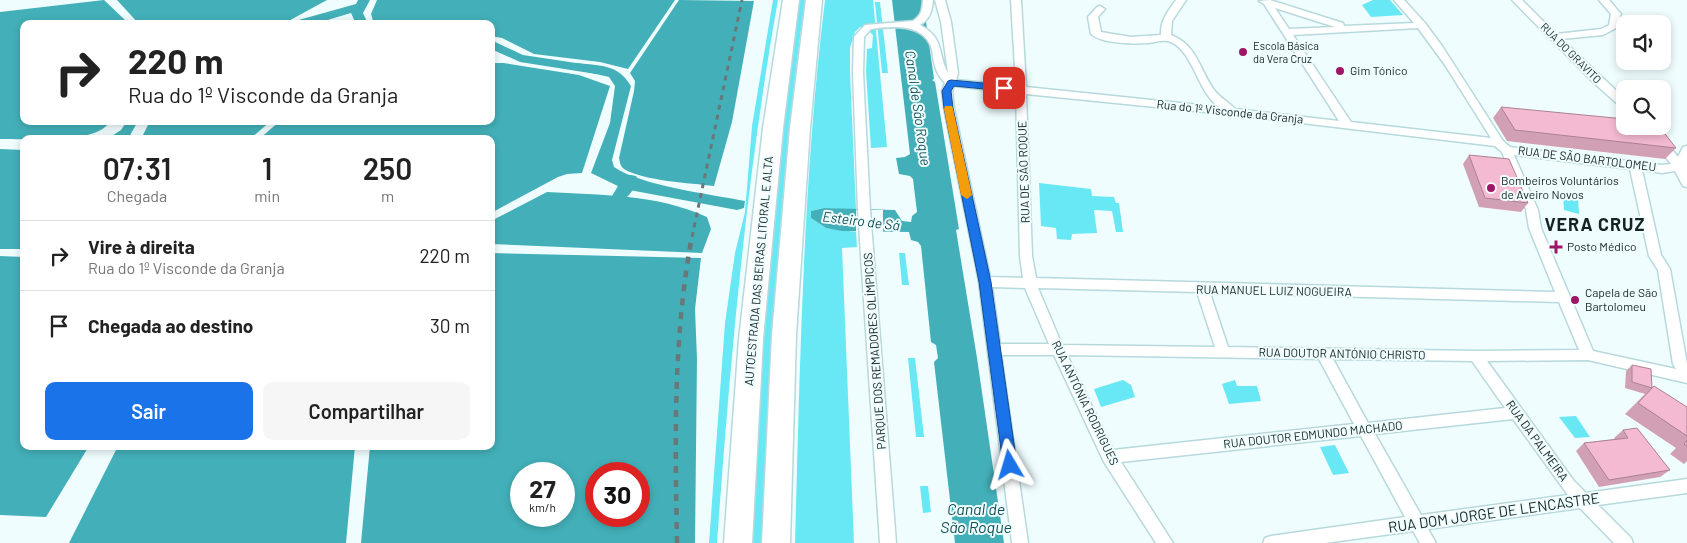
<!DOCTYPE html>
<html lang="pt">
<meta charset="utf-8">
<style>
:root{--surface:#fff;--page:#f6f6f6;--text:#222;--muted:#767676;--line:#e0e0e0;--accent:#1a73e8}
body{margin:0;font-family:Barlow,sans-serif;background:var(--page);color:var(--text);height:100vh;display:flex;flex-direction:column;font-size:19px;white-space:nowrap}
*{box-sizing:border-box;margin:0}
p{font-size:16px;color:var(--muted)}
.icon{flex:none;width:28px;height:28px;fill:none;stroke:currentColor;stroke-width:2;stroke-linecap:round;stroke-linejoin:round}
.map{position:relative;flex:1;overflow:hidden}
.drawer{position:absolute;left:20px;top:135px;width:475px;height:315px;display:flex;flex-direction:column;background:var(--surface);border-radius:10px;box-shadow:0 2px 8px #0003}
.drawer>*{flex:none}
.banner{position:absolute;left:20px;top:20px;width:475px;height:105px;border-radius:10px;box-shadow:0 2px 8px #0003;background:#fff;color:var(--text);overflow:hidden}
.buttons{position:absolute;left:1616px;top:15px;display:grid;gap:10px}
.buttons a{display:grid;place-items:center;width:55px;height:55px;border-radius:10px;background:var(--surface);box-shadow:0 2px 8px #0003;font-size:25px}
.speed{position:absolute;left:510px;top:462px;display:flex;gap:10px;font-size:25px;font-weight:700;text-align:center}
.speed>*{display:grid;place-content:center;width:65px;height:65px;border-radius:50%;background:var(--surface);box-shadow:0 2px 8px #0003;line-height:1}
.speed small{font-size:12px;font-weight:400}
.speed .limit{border:8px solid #d22;background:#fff;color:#111}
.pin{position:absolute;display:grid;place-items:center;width:42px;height:42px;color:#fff;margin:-21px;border-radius:10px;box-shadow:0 2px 8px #0006}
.me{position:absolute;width:55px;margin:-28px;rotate:353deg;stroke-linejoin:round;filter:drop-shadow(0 0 4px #0008)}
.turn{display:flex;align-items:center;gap:18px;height:105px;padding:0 25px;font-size:22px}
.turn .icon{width:65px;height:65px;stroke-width:2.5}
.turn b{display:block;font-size:35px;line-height:42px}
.eta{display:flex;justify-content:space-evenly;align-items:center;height:85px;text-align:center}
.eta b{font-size:30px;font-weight:600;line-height:35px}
.cta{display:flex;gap:10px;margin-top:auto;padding:10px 25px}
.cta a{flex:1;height:58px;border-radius:10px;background:var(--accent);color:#fff;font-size:20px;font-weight:600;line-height:58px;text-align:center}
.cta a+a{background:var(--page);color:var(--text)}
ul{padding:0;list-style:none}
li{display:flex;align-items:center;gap:15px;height:70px;padding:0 25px;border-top:1px solid var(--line)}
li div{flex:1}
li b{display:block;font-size:19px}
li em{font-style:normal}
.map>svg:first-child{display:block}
.green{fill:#68e8f4}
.water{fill:#43b0b9;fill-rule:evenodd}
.pier{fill:#f0fdff}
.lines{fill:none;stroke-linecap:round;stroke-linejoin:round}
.canal{fill:#43b0b9;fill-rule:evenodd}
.street-casing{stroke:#b7d9dc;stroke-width:3}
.highway-casing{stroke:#b7d9dc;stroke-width:3}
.street{fill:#fff;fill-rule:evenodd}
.highway{fill:#fff;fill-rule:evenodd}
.rail-far1{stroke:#6a7779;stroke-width:3;stroke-dasharray:5 5;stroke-linecap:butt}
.rail{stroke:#6a7779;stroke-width:4.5;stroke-dasharray:7 7;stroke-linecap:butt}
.wall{fill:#d2a0b5}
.building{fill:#f4bad2;stroke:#ab8293}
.route{fill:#1a73e8;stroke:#114b97}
.slow{fill:#f59e0b}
.poi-dot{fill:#9e1665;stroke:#f0fdff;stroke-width:2}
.labels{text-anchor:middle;stroke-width:4;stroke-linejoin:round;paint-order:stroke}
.far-poi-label{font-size:11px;fill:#162324;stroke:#f0fdff;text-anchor:start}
.far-street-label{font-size:11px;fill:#162324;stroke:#f0fdff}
.poi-label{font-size:12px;fill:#162324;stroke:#f0fdff;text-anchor:start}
.street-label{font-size:12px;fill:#162324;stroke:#f0fdff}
.water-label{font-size:14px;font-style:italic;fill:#105055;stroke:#f0fdff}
.near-street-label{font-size:15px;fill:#162324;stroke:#f0fdff}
.near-water-label{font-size:16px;font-style:italic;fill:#105055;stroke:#f0fdff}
.district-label{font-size:18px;font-weight:bold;letter-spacing:1px;fill:#162324;stroke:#f0fdff}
</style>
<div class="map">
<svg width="1687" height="543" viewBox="0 0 1687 543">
<rect width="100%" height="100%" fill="#f0fdff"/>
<g class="green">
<path d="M 773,0 L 778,0 C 746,179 730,362 717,543 L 709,543 L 725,323 L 735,253 L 745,212 L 752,126 Z"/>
<path d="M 799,0 L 805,0 C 780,180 770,361 762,543 L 750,543 L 763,333 L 779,156 Z"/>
<path d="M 825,0 L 873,0 L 887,147 L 871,148 L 866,72 L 867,49 L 872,48 L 873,35 L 866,28 L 860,27 L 855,32 L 850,48 L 850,72 L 856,210 L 824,208 L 811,211 L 811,218 L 826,228 L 856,232 L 857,247 L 842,248 L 854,543 L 795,543 C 800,362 803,180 825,0 Z"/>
<path d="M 1373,0 L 1390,0 L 1403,15 L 1371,17 L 1362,5 Z"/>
<path d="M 875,2 L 880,2 L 888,73 L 882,73 Z"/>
<path d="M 1039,183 L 1091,189 L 1092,196 L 1114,197 L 1116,203 L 1119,203 L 1123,232 L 1116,232 L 1112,211 L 1094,210 L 1097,233 L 1072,234 L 1071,240 L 1057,239 L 1056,228 L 1041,226 Z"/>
<path d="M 1563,193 L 1578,197 L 1579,214 L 1564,210 Z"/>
<path d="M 899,253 L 905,253 L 909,285 L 902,285 Z"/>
<path d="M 908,358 L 915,358 L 924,437 L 916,437 Z"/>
<path d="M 1123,380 L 1131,385 L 1135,397 L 1101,407 L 1094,389 Z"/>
<path d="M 1235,380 L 1237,386 L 1257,386 L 1261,401 L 1229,404 L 1222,384 Z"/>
<path d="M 1576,416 L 1590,437 L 1575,438 L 1559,417 Z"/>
<path d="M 1335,445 L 1349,473 L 1333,475 L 1320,447 Z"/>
<path d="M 920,486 L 928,486 L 931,512 L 923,513 Z"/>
</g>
<g class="water">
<path d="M 104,0 L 124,19 L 127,24 L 24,24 L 24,121 L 110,121 C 98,145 25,139 0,139 L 0,12 Z"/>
<path d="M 117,0 L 327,0 L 283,24 L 139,24 Z"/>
<path d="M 377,0 L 675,0 L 628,69 L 600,62 L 534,54 L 502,38 L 491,36 L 491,24 L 374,24 L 371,14 Z"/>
<path d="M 679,0 L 754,1 L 732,122 L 714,186 C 690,183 644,181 624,169 C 620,166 620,162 619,158 L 634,91 L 635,81 L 630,73 Z"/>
<path d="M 892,0 L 923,0 L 934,79 L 932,80 L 935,82 L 959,229 L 956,230 L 977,358 L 1004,543 L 955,543 L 934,362 L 938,358 L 936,345 L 931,342 L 921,246 L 918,242 L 911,240 L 909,232 L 842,231 L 826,228 L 811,218 L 811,211 L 824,208 L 895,210 L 902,221 L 911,222 L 912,216 L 917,212 L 913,179 L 910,176 L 899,174 L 896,158 L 905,157 L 910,154 Z"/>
<path d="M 491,63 L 504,63 L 579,75 L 610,86 L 582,173 L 567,174 L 558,177 L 491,213 L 491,139 L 259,139 L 280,121 L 491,121 Z"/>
<path d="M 577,63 C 601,66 618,64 631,86 L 612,160 L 614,167 C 642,186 710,194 745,201 L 744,208 L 737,210 L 624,189 L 591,173 L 610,123 L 615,86 L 609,77 L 574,69 Z"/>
<path d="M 127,121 L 138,121 L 128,139 L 107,139 L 121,130 Z"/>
<path d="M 150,121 L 271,121 L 250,139 L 141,139 Z"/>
<path d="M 0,149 L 24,150 L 24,249 L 0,249 Z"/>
<path d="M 547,192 C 600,195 657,194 707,217 L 711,229 L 702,253 L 491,244 L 491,221 Z"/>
<path d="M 491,253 L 701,258 L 695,309 L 697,359 L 695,543 L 361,543 L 370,446 L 491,446 ZM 521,474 L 564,474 L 564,516 L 521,516 ZM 596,474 L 639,474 L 639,516 L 596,516 Z"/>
<path d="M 0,256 L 24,257 L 24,446 L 89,446 L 46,517 L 0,515 Z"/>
<path d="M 118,446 L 355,446 L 346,543 L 69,543 Z"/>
</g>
<rect class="pier" x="856" y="210" width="27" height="22"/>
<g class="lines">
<g class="canal">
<path d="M 358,0 L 370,0 L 363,13 L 368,24 L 356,24 L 351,13 L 314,24 L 293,24 L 295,21 L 356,4 Z"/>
<path d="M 491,40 L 523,55 L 596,66 L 603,70 L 596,74 L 520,62 L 491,49 Z"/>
<path d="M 631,175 L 636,176 L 638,180 C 633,190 627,203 615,200 L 612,196 C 617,188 622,177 631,175 Z"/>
</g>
<g class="street-casing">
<g id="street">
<path d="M 923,0 L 933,0 C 932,11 930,19 920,25 C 945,38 937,53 948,73 L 941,22 L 935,0 L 945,0 L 951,22 L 958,73 L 956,80 L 1016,86 L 1011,0 L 1021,0 L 1026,87 L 1219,107 C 1197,91 1194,53 1171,42 C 1164,39 1156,42 1148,43 C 1134,44 1102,44 1091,34 L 1088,17 L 1097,7 L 1100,6 L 1105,9 L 1098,17 L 1101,32 L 1131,37 L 1161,35 C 1160,21 1168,11 1176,0 L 1186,0 L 1172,21 L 1171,35 C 1198,46 1199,69 1214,90 C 1220,98 1229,102 1235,109 L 1339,121 L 1264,4 L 1259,1 L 1270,0 L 1343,23 L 1344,26 L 1414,23 L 1394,0 L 1404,0 L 1425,23 L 1442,46 L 1503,141 L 1510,147 L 1662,165 L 1671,164 L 1642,126 L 1653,126 L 1678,157 L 1683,147 L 1687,146 L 1687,187 L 1683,186 L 1675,171 L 1662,173 L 1642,170 L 1661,255 L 1670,269 L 1687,364 L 1687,383 L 1588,360 L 1487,361 L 1574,481 L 1586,493 L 1687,479 L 1687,493 L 1598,505 L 1631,538 L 1633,543 L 1614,543 L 1580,508 L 1428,529 L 1436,543 L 1420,543 L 1413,531 L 1325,543 L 1263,543 L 1265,538 L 1271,536 L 1405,517 L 1361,436 L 1121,462 L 1173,543 L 1156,543 L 1104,462 L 1054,355 L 1001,355 L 1028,543 L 1012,543 L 979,282 L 944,108 L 942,91 L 945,83 C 935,73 934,63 932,50 C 925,23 893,26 871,29 L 864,37 L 863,73 L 870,210 L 896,543 L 880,543 L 858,210 L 853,73 L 854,37 L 865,25 L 913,21 C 922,15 922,10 923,0 ZM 1275,8 L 1335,27 L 1289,29 ZM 1418,28 L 1445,65 L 1491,138 L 1351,122 L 1293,35 ZM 954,86 L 1016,93 L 1020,256 L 1023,278 L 990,277 L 954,108 L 952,91 ZM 1026,94 L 1235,115 L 1495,146 L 1502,152 L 1526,210 L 1529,228 L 1555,292 L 1036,278 L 1032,256 ZM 1514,155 L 1630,169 L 1649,256 L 1658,270 L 1673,364 L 1676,369 L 1593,351 L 1541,228 L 1538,210 ZM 992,287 L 1025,288 L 1049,344 L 1000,344 ZM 1038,288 L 1197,292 L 1215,347 L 1062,345 ZM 1210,293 L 1559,302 L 1579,350 L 1476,351 L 1228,347 ZM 1067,355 L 1319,359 L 1354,424 L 1113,450 ZM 1333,359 L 1472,361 L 1505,408 L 1368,423 ZM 1513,419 L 1568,495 L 1421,515 L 1375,434 Z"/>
<path d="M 1512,0 L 1522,0 L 1556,34 L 1601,29 L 1609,25 L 1611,14 L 1599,0 L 1609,0 L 1621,14 L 1616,28 L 1603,35 L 1562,39 L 1625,99 L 1625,108 L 1621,107 L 1594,83 Z"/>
</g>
</g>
<g class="highway-casing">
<g id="highway">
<path d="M 783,0 L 799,0 L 783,128 L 763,339 L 752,543 L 724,543 L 739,339 L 763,128 Z"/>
<path d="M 806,0 L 822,0 L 810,128 L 796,335 L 790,543 L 762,543 L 772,335 L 790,128 Z"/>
</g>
</g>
<use href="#street" class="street"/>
<use href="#highway" class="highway"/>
<path class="rail-far1" d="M 692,237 L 742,0"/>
<path class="rail" d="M 677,543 C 675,440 673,337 692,236"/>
</g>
<g class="wall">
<path d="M 1501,107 L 1676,148 L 1665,159 L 1507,141 L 1493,118 Z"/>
<path d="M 1469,155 L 1528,203 L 1521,212 L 1479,207 L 1463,164 Z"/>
<path d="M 1632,365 L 1652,388 L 1687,407 L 1687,461 L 1684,464 L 1670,454 L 1676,448 L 1625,414 L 1645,394 L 1625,388 L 1626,371 Z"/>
<path d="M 1623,430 L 1670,470 L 1660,477 L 1599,487 L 1576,451 L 1584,443 L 1615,439 L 1614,438 Z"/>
</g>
<g class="building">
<path d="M 1501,107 L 1625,119 L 1625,126 L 1659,126 L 1676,148 L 1515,130 Z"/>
<path d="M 1469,155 L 1509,159 L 1528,203 L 1485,198 Z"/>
<path d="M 1632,365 L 1651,369 L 1652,388 L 1632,382 Z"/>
<path d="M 1654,386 L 1687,407 L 1687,436 L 1638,403 Z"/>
<path d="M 1637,428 L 1670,470 L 1609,480 L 1584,443 L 1628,438 L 1623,430 Z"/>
<path d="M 1687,440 L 1687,446 L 1684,444 Z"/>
</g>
<path class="route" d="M 951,80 L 1004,85 L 1008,88 L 1004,91 L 954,86 L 951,91 L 953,108 L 991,282 L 1017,465 L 1015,470 L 1010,471 L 1005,470 L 1003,465 L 979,282 L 944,108 L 942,91 L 948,81 Z"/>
<path class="slow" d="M 945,106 L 952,106 L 953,109 L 972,195 L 967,199 L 961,195 L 944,109 Z"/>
<g class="poi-dot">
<circle cx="1243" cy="52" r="5"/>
<circle cx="1340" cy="71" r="5"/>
<circle cx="1491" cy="188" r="5"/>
<path d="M1553.5 239.5h5v5h5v5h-5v5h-5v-5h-5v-5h5z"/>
<circle cx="1575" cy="300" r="5"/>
</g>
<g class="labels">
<g class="far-poi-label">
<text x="1253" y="50">Escola Básica<tspan x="1253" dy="13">da Vera Cruz</tspan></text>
</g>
<g class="far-street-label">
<text transform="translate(1571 53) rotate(45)" y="4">RUA DO GRAVITO</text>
</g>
<g class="poi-label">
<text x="1350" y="75">Gim Tónico</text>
<text x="1501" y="185">Bombeiros Voluntários<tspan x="1501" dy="14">de Aveiro Novos</tspan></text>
<text x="1567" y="251">Posto Médico</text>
<text x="1585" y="297">Capela de São<tspan x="1585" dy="14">Bartolomeu</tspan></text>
</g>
<g class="street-label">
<text transform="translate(1230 112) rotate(6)" y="4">Rua do 1º Visconde da Granja</text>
<text transform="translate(1587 159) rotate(7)" y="4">RUA DE SÃO BARTOLOMEU</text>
<text transform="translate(1024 172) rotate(-92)" y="4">RUA DE SÃO ROQUE</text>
<text transform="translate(759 271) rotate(-85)" y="4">AUTOESTRADA DAS BEIRAS LITORAL E ALTA</text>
<text transform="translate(1274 291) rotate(1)" y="4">RUA MANUEL LUIZ NOGUEIRA</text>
<text transform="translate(875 351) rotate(-94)" y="4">PARQUE DOS REMADORES OLÍMPICOS</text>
<text transform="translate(1342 354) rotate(1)" y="4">RUA DOUTOR ANTÓNIO CHRISTO</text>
<text transform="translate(1085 403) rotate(64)" y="4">RUA ANTÓNIA RODRIGUES</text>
<text transform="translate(1313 435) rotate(-6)" y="4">RUA DOUTOR EDMUNDO MACHADO</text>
<text transform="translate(1537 441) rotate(54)" y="4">RUA DA PALMEIRA</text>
</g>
<g class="water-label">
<text transform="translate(918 108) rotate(82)" y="5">Canal de São Roque</text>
<text transform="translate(861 221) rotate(7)" y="5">Esteiro de Sá</text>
</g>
<g class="near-street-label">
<text transform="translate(1494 513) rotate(-8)" y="5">RUA DOM JORGE DE LENCASTRE</text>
</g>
<g class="near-water-label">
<text x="976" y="515">Canal de<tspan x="976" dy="18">São Roque</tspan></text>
</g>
<g class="district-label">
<text x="1595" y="231">VERA CRUZ</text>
</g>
</g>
</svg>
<div class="buttons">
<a><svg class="icon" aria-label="sound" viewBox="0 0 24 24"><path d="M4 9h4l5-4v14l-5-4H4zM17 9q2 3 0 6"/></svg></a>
<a><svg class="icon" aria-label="search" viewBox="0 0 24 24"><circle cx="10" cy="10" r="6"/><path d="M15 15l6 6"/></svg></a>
</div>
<div class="speed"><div>27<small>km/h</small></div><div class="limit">30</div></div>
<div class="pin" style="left:1004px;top:88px;background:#d93025"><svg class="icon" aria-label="arrive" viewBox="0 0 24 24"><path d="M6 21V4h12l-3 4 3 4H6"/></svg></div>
<svg class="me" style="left:1010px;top:465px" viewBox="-20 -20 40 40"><path d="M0-17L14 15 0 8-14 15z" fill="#1a73e8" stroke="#fff" stroke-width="4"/></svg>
<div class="banner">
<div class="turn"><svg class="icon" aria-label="right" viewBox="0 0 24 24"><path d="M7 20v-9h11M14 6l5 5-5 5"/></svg><div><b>220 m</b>Rua do 1º Visconde da Granja</div></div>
</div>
<section class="drawer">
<div class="eta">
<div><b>07:31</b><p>Chegada</p></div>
<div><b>1</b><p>min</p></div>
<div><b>250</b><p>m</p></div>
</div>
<ul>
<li><svg class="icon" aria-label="right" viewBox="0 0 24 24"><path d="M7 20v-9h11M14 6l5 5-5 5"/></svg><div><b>Vire à direita</b><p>Rua do 1º Visconde da Granja</p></div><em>220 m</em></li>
<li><svg class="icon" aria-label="arrive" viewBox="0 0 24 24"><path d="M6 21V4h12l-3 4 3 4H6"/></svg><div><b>Chegada ao destino</b></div><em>30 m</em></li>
</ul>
<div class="cta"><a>Sair</a><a>Compartilhar</a></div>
</section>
</div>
